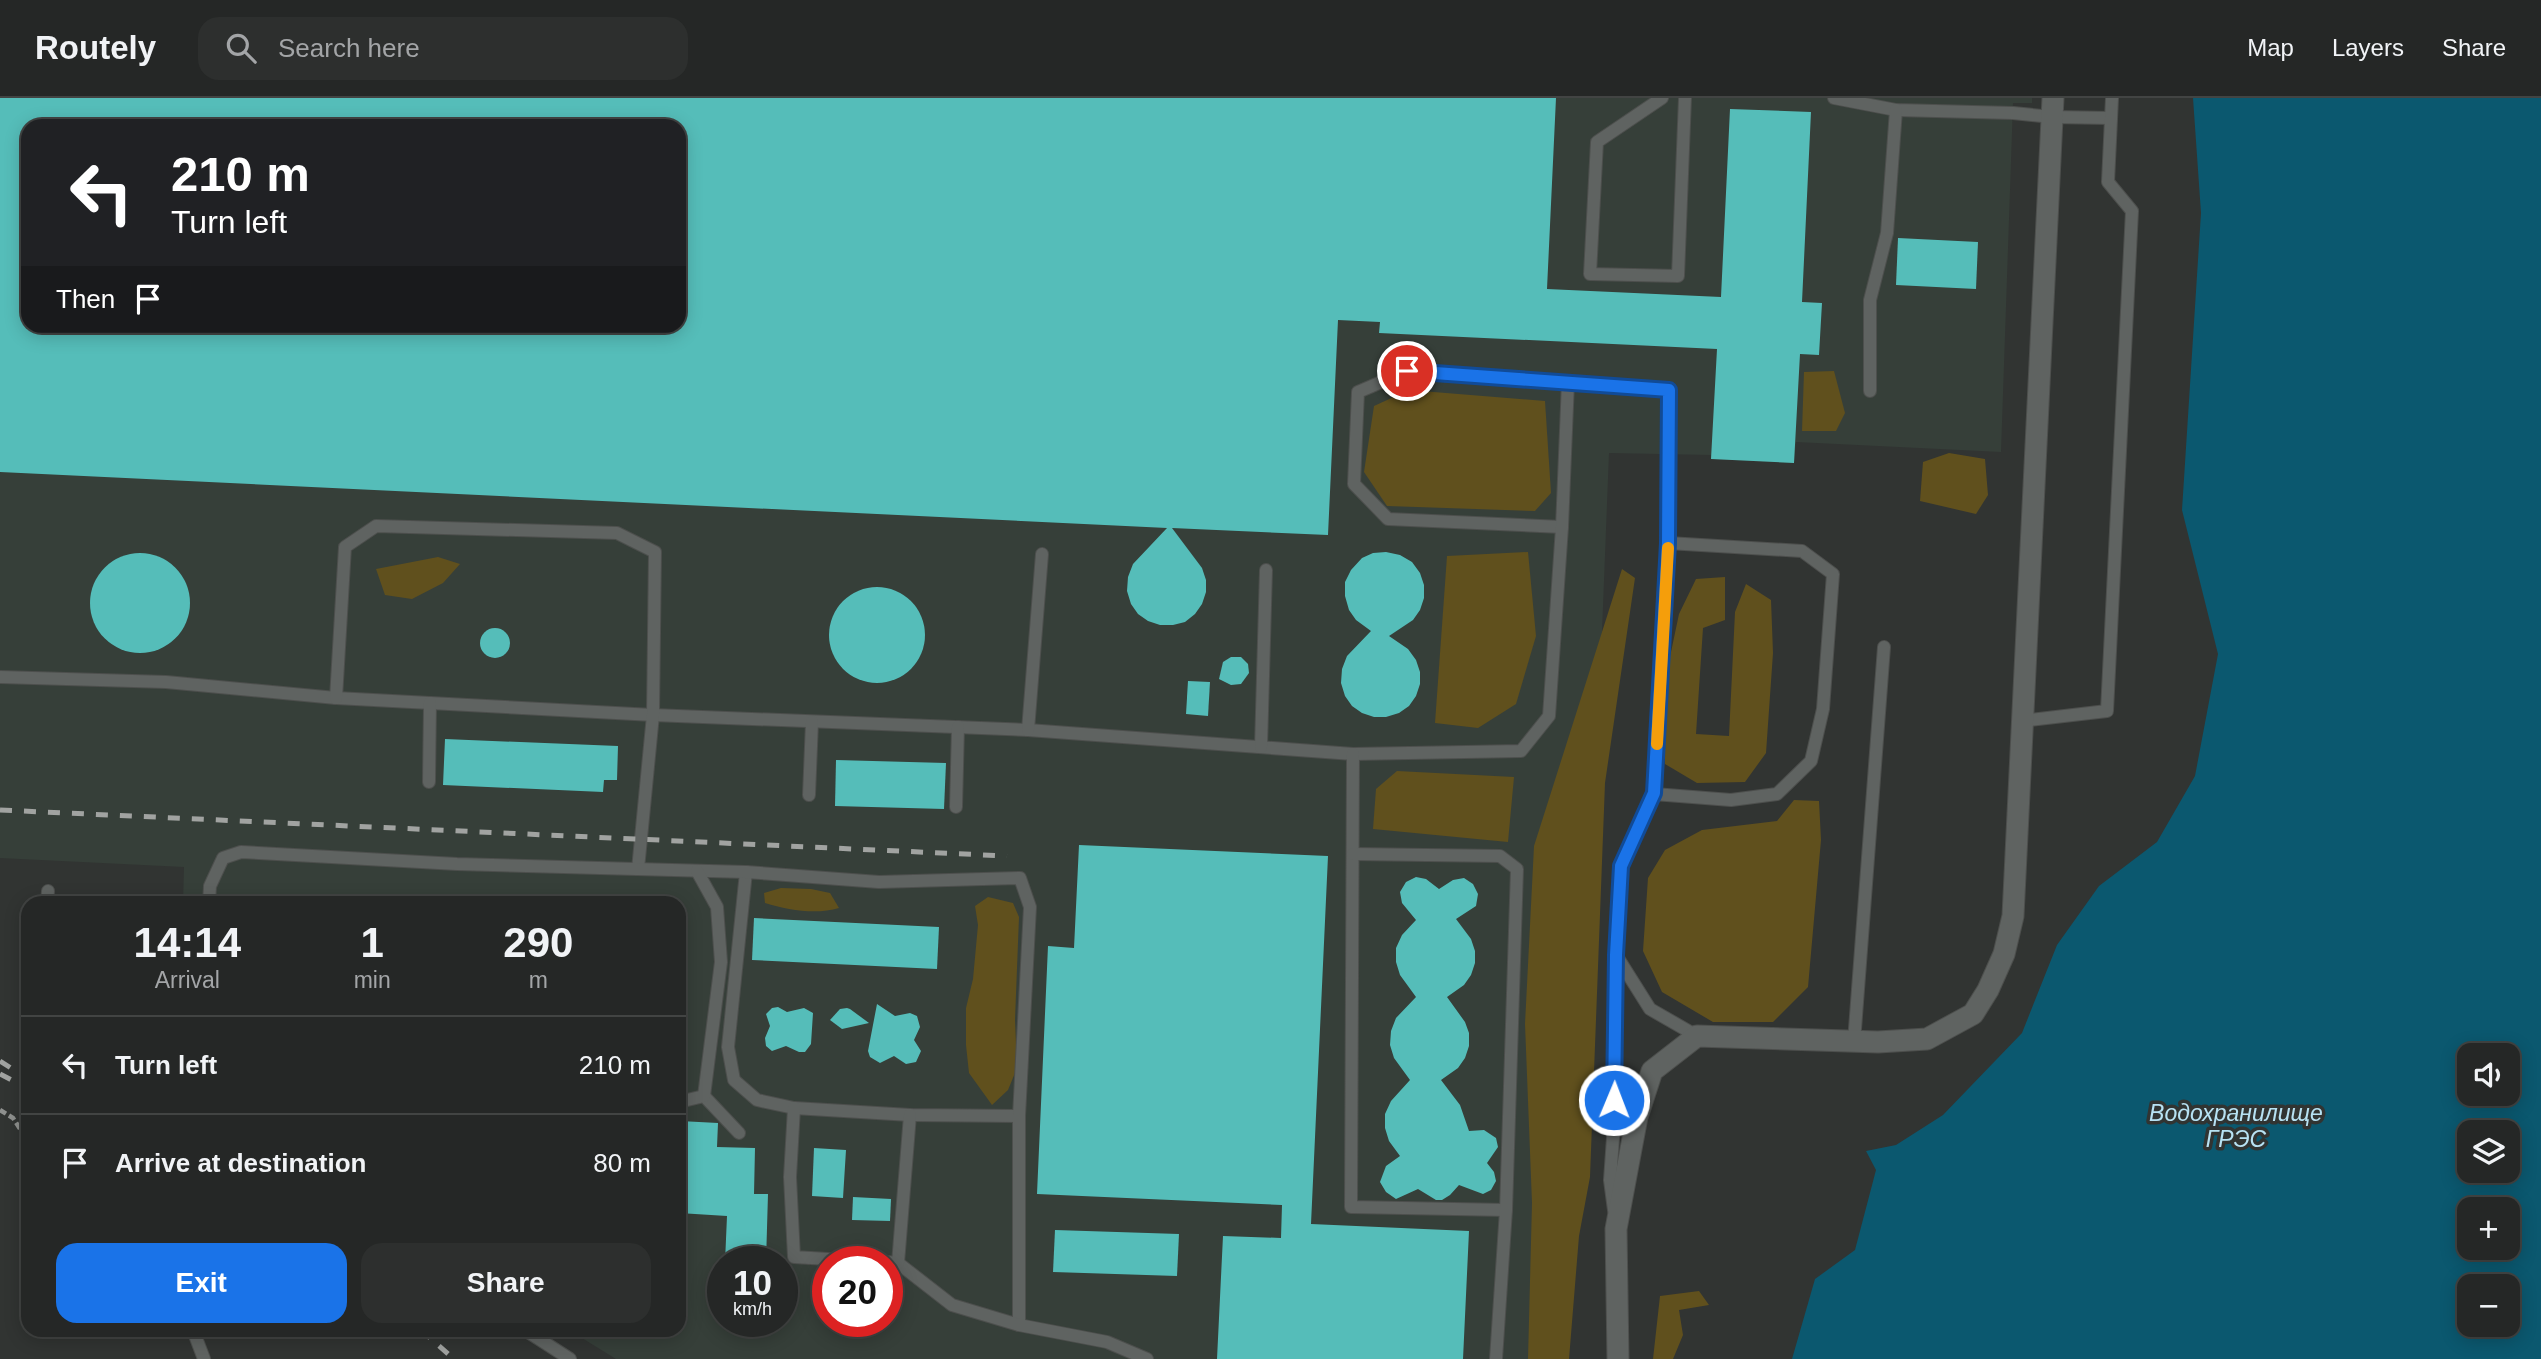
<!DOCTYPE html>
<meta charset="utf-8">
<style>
:root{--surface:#252726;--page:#2d2f2e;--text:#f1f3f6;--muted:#a3a5a7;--line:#424443;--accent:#1a73e8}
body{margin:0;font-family:Arial,sans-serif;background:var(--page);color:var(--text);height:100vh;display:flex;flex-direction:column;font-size:26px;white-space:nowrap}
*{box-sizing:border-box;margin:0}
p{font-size:23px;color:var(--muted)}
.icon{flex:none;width:38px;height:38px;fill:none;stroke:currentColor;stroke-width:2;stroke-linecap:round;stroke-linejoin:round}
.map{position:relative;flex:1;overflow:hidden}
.drawer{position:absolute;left:21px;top:798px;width:665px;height:441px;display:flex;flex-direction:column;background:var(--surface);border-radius:21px;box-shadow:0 4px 18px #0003,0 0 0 2px var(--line)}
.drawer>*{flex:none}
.hud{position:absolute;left:21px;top:21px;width:665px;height:214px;border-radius:21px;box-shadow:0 4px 18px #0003,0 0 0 2px var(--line);background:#202124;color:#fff;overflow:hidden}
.controls{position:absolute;left:2457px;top:945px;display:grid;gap:14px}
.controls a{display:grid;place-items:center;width:63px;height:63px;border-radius:14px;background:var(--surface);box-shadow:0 4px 18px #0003,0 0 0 2px var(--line);font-size:35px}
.speed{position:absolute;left:707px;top:1148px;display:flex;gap:14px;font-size:35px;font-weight:700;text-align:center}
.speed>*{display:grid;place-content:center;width:91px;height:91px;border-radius:50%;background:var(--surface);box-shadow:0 4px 18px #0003,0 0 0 2px var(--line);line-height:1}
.speed small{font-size:18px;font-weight:400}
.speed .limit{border:10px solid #d22;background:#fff;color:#111}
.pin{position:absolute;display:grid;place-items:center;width:60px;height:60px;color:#fff;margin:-30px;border:4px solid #fff;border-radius:50%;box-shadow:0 2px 7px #0007}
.me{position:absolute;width:77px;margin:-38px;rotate:1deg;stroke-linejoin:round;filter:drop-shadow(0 0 5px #0008)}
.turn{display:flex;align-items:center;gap:24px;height:147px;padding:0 35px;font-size:32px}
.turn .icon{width:91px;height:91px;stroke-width:2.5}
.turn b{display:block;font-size:49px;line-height:60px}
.then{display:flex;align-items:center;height:66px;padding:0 35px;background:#0003;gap:14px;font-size:26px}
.eta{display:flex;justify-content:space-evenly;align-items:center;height:119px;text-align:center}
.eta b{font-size:42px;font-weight:700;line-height:49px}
.cta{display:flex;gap:14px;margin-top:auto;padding:14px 35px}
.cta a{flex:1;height:80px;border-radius:21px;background:var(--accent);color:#fff;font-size:28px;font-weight:700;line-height:80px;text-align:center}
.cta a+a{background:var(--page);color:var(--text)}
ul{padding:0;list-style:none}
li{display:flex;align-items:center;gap:21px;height:98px;padding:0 35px;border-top:2px solid var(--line)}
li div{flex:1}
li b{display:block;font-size:26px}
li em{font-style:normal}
header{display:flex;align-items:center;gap:42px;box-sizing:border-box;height:98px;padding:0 35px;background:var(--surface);border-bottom:2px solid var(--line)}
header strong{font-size:33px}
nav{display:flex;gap:38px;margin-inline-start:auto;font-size:24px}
.search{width:490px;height:63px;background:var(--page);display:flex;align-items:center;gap:18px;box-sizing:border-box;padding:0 24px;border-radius:21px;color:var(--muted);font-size:26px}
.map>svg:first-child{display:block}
.built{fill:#363f39;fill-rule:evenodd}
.green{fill:#60501d}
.water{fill:#0b586f;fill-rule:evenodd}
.building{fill:#55bdb9;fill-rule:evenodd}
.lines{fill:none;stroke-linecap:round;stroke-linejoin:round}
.lane-casing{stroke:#4d4f4d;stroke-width:14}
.secondary-casing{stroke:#4d4f4d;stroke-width:23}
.path{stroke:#8e908e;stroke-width:4.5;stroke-dasharray:7 3.5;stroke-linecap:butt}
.lane{stroke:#5f6361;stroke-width:12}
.secondary{stroke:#5f6361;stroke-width:21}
.rail{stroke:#a1a3a1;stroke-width:5;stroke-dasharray:12 12;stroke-linecap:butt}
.route-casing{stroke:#114b97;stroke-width:18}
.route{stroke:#1a73e8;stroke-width:12}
.slow{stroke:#f59e0b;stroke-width:12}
.labels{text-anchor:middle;stroke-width:7;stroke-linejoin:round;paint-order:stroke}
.water-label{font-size:23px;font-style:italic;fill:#b7e2f3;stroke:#313432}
</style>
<header>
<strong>Routely</strong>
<div class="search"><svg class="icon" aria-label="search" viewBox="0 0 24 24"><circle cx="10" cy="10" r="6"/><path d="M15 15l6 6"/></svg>Search here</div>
<nav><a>Map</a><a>Layers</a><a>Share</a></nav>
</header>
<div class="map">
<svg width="2541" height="1261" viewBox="0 0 2541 1261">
<rect width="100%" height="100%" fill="#313432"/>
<path class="built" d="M 0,0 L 2032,0 L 2032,5 L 2013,5 L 2001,354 L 1796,344 L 1794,365 L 1711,361 L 1711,357 L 1609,355 L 1597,662 L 1539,1261 L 616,1261 L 569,1232 L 679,1232 L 679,805 L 183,805 L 184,769 L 0,760 ZM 28,28 L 679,28 L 679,228 L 28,228 ZM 723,1164 L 782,1164 L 782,1223 L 723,1223 ZM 828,1164 L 887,1164 L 887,1223 L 828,1223 Z"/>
<g class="green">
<path d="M 1834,273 L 1845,315 L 1836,333 L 1802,333 L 1804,274 Z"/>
<path d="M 1409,292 L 1545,303 L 1551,395 L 1535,413 L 1387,408 L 1364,374 L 1374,308 Z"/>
<path d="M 1949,355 L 1985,361 L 1988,397 L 1976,416 L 1920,403 L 1923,364 Z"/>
<path d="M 1528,454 L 1536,538 L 1516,606 L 1478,630 L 1435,625 L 1447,458 Z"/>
<path d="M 438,459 L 460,466 L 443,485 L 412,501 L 385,497 L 376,471 Z"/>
<path d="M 1622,471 L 1635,480 L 1605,685 L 1590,1079 L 1579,1138 L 1569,1261 L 1528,1261 L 1532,1105 L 1525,926 L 1534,748 Z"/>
<path d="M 1725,479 L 1725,522 L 1703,530 L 1696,636 L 1729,638 L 1735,514 L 1746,486 L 1771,502 L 1773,555 L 1766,655 L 1745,684 L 1697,685 L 1665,666 L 1663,592 L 1679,516 L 1696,481 Z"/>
<path d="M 1397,673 L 1514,679 L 1508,744 L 1373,731 L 1376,691 Z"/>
<path d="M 1794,702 L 1819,703 L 1821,742 L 1808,889 L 1773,924 L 1713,924 L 1662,894 L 1643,853 L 1648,780 L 1665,752 L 1702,732 L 1777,723 Z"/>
<path d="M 781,790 L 811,791 L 830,795 L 839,810 C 816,817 788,812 765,805 L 764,795 Z"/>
<path d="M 988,799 L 1013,805 L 1019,819 L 1015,922 L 1017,970 L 1008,992 L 992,1007 L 969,975 L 966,947 L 966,910 L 973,881 L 978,827 L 975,808 Z"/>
<path d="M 1699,1193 L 1709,1207 L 1679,1212 L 1683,1237 L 1673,1261 L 1653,1261 L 1660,1198 Z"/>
</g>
<path class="water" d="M 2193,0 L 2541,0 L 2541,1261 L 1792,1261 L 1815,1181 L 1855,1152 L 1876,1072 L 1866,1053 L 1896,1047 L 1943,1017 L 2022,935 L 2057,847 L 2099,788 L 2157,744 L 2195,678 L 2218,556 L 2182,412 L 2201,115 ZM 2469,957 L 2508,957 L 2508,996 L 2469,996 ZM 2469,1034 L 2508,1034 L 2508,1073 L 2469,1073 ZM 2469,1111 L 2508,1111 L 2508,1150 L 2469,1150 ZM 2508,1188 L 2508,1227 L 2469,1227 L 2469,1188 Z"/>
<g class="building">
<path d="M 0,0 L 1556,0 L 1547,191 L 1721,199 L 1730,11 L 1811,14 L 1802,204 L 1822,205 L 1819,257 L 1800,256 L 1794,365 L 1711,361 L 1717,251 L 1379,235 L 1380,224 L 1338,222 L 1328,437 L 1172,430 L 1202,470 L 1206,482 L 1206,494 L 1202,506 L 1195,516 L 1185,524 L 1173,527 L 1160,527 L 1148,523 L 1138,516 L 1131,506 L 1127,493 L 1128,479 L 1133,466 L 1167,430 L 0,374 ZM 28,28 L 679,28 L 679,228 L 28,228 Z"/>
<path d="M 1898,140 L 1978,144 L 1976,191 L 1896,187 Z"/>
<path d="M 1386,454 L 1400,457 L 1412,464 L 1420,475 L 1424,487 L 1424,500 L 1420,512 L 1413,522 L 1389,538 L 1408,551 L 1416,562 L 1420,574 L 1420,586 L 1416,598 L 1409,608 L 1399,615 L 1386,619 L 1374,619 L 1362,615 L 1352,608 L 1345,598 L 1341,585 L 1342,571 L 1347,558 L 1371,533 L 1356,522 L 1349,512 L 1345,498 L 1345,484 L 1351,472 L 1362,460 L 1373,455 Z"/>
<circle cx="140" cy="505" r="50"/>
<circle cx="877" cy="537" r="48"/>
<circle cx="495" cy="545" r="15"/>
<path d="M 1231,559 L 1241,559 L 1248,566 L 1249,575 L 1241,586 L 1231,587 L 1219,581 L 1223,564 Z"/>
<path d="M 1188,583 L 1210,584 L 1208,618 L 1186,616 Z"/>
<path d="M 445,641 L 618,648 L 617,682 L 604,682 L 603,694 L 443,687 Z"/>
<path d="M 836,662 L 946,665 L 944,711 L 835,708 Z"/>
<path d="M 1079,747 L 1328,758 L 1311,1126 L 1469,1133 L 1463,1261 L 1217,1261 L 1223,1138 L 1281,1140 L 1282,1107 L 1037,1096 L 1048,848 L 1074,850 Z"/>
<path d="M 1416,779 L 1426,781 L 1439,791 L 1453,782 L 1464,780 L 1473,786 L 1478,796 L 1476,808 L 1456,821 L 1471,841 L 1475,853 L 1475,865 L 1471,877 L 1464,887 L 1447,899 L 1465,924 L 1469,935 L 1469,948 L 1465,960 L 1458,970 L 1441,982 L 1460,1007 L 1469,1033 L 1484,1032 L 1496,1040 L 1498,1049 L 1487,1065 L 1494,1074 L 1496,1083 L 1491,1092 L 1483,1096 L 1459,1087 L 1450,1097 L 1442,1102 L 1436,1102 L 1418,1091 L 1396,1101 L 1386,1094 L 1380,1084 L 1386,1068 L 1400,1058 L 1389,1043 L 1385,1030 L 1385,1016 L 1391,1003 L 1410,982 L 1394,960 L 1390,947 L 1391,933 L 1396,920 L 1416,899 L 1400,877 L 1396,864 L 1396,850 L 1402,837 L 1416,822 L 1402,805 L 1400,794 L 1406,784 Z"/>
<path d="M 754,820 L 939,829 L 937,871 L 752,862 Z"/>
<path d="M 877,906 L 895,918 L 910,915 L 917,918 L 920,929 L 914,942 L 921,953 L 916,964 L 906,966 L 894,958 L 880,965 L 870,959 L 868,953 Z"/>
<path d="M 778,909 L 787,914 L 804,910 L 813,915 L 811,946 L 805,954 L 799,954 L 786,948 L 772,953 L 766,948 L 765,940 L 770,928 L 766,916 L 772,910 Z"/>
<path d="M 847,910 L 850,911 L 869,925 L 842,931 L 830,922 L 840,911 Z"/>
<path d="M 680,1023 L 718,1025 L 717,1049 L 755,1050 L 754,1096 L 768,1096 L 766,1164 L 725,1164 L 727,1118 L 679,1115 Z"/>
<path d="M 814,1050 L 846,1052 L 843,1100 L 812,1098 Z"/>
<path d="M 853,1099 L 891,1101 L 890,1123 L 852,1122 Z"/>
<path d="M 1055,1132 L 1179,1136 L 1177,1178 L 1053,1174 Z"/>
</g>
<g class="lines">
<g class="lane-casing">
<g id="lane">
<path d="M 1662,0 L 1597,44 L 1590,176 L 1678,178 L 1685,0"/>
<path d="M 1834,0 L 1896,12 L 2013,15 L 2052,19 L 2111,20"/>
<path d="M 1870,293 L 1870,202 L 1887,135 L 1896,12"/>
<path d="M 1562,429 L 1388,421 L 1354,386 L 1358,294 L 1407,273 L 1669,291 L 1668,445"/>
<path d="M 0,579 L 166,584 L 336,600 L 653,617 L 1028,632 L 1353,656 L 1521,653 L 1549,618 L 1562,429 L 1568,284"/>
<path d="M 336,600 L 345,449 L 376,428 L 617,435 L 655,454 L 653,617 L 638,771"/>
<path d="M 2022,623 L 2107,613 L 2132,113 L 2108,84 L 2112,0"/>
<path d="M 1028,632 L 1042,456"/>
<path d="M 1261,649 L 1266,472"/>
<path d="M 1353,656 L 1351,1109 L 1506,1112"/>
<path d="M 429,684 L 430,605"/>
<path d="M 809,697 L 812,624"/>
<path d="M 956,709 L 958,629"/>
<path d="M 1353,756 L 1500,758 L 1517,771 L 1506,1112 L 1496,1261"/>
<path d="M 746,774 L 728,949 L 734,982 L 757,1002 L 794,1010 L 910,1017 L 1019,1018"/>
<path d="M 47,805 L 48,793"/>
<path d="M 209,805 L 210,788 L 223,760 L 241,754 L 457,766 L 746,774 L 879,784 L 1020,780 L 1030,809 L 1019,1018 L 1019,1227"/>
<path d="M 1616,857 L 1650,911 L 1697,938"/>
<path d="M 1854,944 L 1884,549"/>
<path d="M 704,998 L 739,1035"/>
<path d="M 679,1004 L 704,998 L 721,864 L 717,809 L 697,773"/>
<path d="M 794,1010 L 790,1079 L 794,1159 L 878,1164"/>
<path d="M 1614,1112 L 1610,1082 L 1614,1026 L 1616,857 L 1621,768 L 1654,696 L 1668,445 L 1802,453 L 1833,476 L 1823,611 L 1811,663 L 1777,696 L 1731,702 L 1654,696"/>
<path d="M 887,1164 L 898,1165 L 952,1207 L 1019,1227 L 1107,1244 L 1147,1261"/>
<path d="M 898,1165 L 910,1017"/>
<path d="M 193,1232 L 204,1261"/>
<path d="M 525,1232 L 570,1261"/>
</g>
</g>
<g class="secondary-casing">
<path id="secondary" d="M 1618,1261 L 1616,1131 L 1637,1019 L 1652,973 L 1697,938 L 1878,944 L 1927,941 L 1973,916 L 1988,892 L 2004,856 L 2013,818 L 2053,0"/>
</g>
<path class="path" d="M 0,1012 L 13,1020 L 28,1043"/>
<use href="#lane" class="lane"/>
<use href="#secondary" class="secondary"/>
<g class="rail">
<path d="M 0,712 L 1007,758"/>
<path d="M 0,963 L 28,981"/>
<path d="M 0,976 L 25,989"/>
<path d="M 421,1232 L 454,1261"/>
</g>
</g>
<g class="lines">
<g class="route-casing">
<path id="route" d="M 1407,273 L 1669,292 L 1668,445 L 1654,695 L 1621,768 L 1616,857 L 1614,1002"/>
</g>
<use href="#route" class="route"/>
<path class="slow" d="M 1657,646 L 1668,450"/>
</g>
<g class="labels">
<g class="water-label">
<text x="2236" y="1023">Водохранилище<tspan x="2236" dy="26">ГРЭС</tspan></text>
</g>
</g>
</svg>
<div class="controls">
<a><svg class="icon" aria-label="sound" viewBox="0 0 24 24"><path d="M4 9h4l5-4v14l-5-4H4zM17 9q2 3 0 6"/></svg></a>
<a><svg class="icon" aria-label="layers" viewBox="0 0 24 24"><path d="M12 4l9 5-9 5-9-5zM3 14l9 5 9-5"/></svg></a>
<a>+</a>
<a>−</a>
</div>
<div class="speed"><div>10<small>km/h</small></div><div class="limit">20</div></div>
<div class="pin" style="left:1407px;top:273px;background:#d93025"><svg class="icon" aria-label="arrive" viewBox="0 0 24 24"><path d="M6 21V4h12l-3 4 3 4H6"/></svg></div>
<svg class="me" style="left:1614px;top:1002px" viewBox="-20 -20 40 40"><circle r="17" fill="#1a73e8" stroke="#fff" stroke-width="3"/><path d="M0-11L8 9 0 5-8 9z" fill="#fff"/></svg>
<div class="hud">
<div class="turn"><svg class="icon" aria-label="left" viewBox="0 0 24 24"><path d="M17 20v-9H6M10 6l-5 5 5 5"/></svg><div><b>210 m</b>Turn left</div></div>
<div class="then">Then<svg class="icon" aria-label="arrive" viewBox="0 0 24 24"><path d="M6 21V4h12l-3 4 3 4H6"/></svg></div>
</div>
<section class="drawer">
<div class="eta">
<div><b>14:14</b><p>Arrival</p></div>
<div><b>1</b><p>min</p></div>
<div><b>290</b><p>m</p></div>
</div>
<ul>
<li><svg class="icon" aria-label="left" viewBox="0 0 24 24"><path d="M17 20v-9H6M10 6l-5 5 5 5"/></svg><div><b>Turn left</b></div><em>210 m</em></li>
<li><svg class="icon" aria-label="arrive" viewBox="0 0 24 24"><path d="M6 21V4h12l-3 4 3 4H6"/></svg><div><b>Arrive at destination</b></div><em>80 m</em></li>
</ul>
<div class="cta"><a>Exit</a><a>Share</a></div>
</section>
</div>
